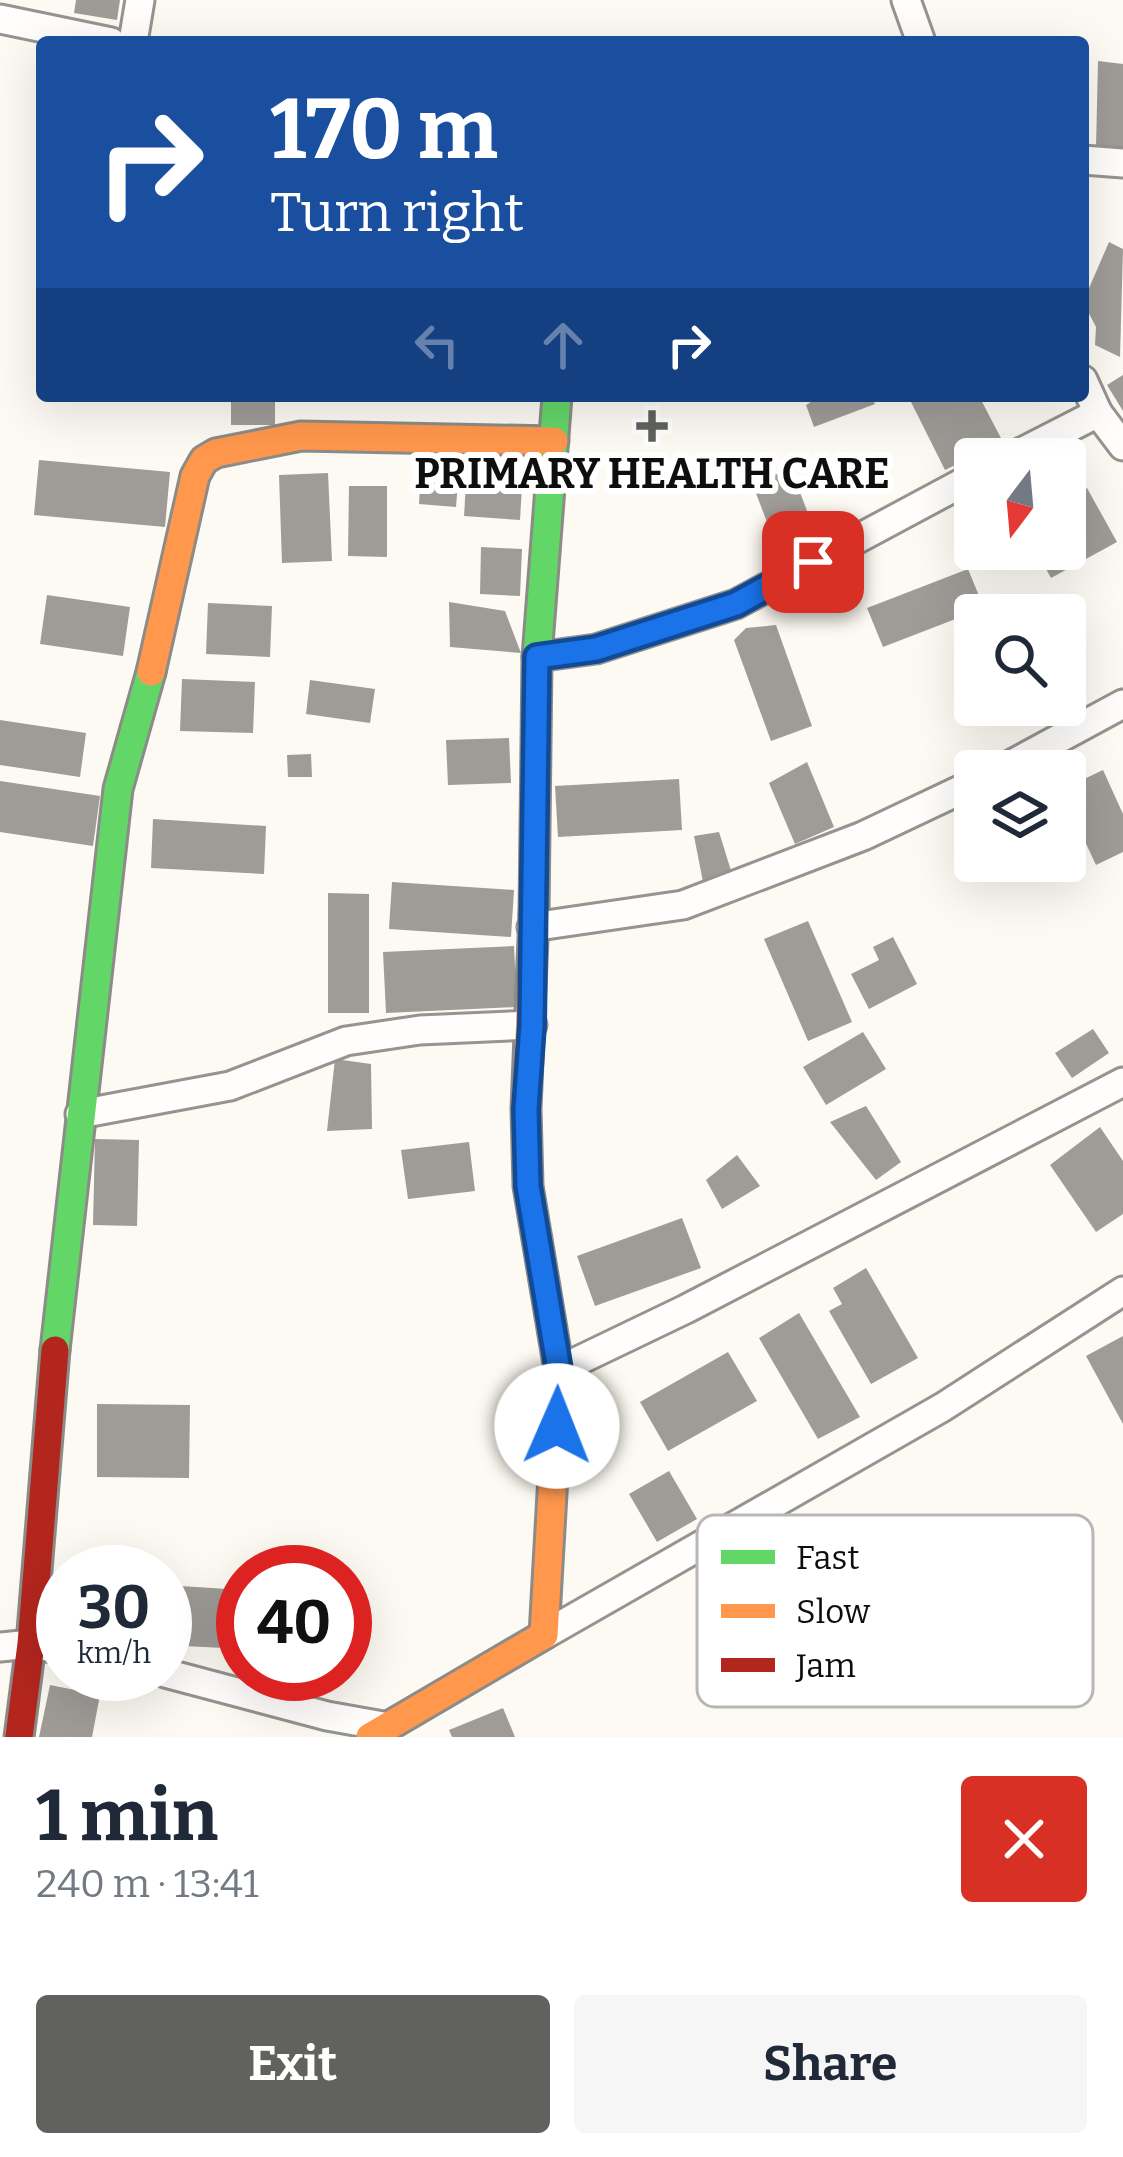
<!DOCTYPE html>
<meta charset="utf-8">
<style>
:root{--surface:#fff;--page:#f6f6f7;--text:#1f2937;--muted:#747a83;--accent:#61615e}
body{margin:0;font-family:Bitter,serif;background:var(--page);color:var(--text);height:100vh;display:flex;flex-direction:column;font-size:45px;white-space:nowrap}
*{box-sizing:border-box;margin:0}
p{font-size:39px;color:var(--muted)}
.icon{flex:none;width:66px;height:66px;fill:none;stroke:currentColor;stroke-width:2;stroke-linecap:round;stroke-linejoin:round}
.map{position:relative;height:1737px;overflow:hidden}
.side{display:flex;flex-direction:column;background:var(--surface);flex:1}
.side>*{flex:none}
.hud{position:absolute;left:36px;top:36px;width:1053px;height:366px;border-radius:12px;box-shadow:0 12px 48px #0002;background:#1a4fa0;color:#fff;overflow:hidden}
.needle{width:78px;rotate:196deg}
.buttons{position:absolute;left:954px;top:438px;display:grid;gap:24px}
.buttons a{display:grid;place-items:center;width:132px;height:132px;border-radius:12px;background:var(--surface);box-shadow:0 12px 48px #0002;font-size:60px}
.speed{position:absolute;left:36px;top:1545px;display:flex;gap:24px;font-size:60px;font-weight:700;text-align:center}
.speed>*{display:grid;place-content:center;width:156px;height:156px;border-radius:50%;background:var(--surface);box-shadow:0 12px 48px #0002;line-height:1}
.speed small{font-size:30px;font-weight:400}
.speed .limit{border:18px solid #d22;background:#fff;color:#111}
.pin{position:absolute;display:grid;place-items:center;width:102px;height:102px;color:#fff;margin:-51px;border-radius:24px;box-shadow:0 6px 18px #0006}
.me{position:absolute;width:132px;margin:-66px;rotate:1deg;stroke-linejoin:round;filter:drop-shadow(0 0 9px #0008)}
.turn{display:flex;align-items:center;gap:42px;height:252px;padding:0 36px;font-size:54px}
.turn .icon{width:156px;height:156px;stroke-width:2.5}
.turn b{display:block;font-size:84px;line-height:102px}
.lanes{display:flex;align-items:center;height:114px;padding:0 36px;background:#0003;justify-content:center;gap:60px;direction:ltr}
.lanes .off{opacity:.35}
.round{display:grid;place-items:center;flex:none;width:126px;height:126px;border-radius:12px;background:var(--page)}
.head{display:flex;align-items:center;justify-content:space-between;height:204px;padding:0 36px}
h1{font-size:72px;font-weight:700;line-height:90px}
.action{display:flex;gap:24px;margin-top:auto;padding:24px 36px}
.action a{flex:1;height:138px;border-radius:12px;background:var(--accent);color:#fff;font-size:48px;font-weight:700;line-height:138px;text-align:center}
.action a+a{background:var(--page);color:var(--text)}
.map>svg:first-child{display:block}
.building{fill:#9f9c98}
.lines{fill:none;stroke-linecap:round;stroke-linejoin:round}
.street-casing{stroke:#959491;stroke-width:33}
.fast-casing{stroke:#8c8b87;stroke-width:33}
.slow-casing{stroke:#8c8b87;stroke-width:33}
.jam-casing{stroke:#8c8b87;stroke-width:33}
.street{stroke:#fffefd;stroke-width:27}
.fast{stroke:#63d668;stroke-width:27}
.slow{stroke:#ff974d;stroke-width:27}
.jam{stroke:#b3261e;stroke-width:27}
.route-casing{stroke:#114b97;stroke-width:30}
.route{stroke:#1a73e8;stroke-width:21}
.poi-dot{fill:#61615e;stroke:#fff;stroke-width:4.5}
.labels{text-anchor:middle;stroke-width:12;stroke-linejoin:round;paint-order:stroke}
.poi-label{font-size:42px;font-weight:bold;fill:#0e0e0e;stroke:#fff}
.key{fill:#fff;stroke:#b7b7b7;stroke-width:3}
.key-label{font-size:33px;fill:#0e0e0e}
</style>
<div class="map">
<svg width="1123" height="1737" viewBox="0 0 1123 1737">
<rect width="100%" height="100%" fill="#fcfaf2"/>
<g class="building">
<path d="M 76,0 L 120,0 L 117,20 L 74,13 Z"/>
<path d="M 1098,61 L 1123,64 L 1123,148 L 1096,147 Z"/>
<path d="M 1109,242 L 1123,249 L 1120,357 L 1095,345 L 1096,327 L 1083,302 Z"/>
<path d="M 1123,375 L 1123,411 L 1107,385 Z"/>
<path d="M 821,396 L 871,396 L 875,404 L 814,427 L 806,405 Z"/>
<path d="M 908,396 L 979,396 L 1003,442 L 945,470 Z"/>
<path d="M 231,397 L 275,398 L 275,425 L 231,425 Z"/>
<path d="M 39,460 L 170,472 L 165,527 L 34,515 Z"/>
<path d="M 421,466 L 459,469 L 456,507 L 419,504 Z"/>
<path d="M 467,466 L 523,469 L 520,520 L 464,516 Z"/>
<path d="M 791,469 L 816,534 L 777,548 L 752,483 Z"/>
<path d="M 328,473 L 332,561 L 282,563 L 279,475 Z"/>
<path d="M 349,486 L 387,486 L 387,557 L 348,556 Z"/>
<path d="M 1087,488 L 1117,542 L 1051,578 L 1035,549 L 1065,549 L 1065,501 Z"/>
<path d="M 481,547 L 522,549 L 520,596 L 480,594 Z"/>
<path d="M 968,569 L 984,608 L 883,647 L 867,608 Z"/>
<path d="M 47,595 L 130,607 L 123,656 L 40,644 Z"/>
<path d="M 449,602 L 505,611 L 521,653 L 450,647 Z"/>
<path d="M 208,603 L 272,606 L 270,657 L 206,654 Z"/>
<path d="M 776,625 L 812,726 L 771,741 L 734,640 L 746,628 Z"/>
<path d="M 182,679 L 255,682 L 253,733 L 180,731 Z"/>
<path d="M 310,680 L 375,689 L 370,723 L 306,714 Z"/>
<path d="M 0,720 L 86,733 L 80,777 L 0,765 Z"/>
<path d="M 509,738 L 511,783 L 448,785 L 446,740 Z"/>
<path d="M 311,754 L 312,777 L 288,777 L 287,755 Z"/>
<path d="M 807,762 L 834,827 L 795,844 L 769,783 Z"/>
<path d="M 1103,770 L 1123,814 L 1123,852 L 1096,865 L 1065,799 L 1065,788 Z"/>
<path d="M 679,779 L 682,830 L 558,837 L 555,786 Z"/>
<path d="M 0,781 L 100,796 L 93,846 L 0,832 Z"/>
<path d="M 153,819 L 266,826 L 264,874 L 151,868 Z"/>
<path d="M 719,832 L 733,877 L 703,882 L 694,836 Z"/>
<path d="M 1026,861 L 1064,861 L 1035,877 Z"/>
<path d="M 392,882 L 514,890 L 511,937 L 389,929 Z"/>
<path d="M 328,893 L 369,894 L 369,1013 L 328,1013 Z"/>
<path d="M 808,921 L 852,1022 L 808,1041 L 764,939 Z"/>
<path d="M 893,937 L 917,984 L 869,1009 L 851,974 L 879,960 L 873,947 Z"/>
<path d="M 514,946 L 517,1007 L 386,1013 L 383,952 Z"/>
<path d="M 1093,1029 L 1109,1053 L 1072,1078 L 1055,1053 Z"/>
<path d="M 863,1032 L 886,1069 L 826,1105 L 803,1067 Z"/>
<path d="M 335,1059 L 371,1064 L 372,1129 L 327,1131 Z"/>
<path d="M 866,1106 L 901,1162 L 876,1180 L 830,1122 Z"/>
<path d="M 1100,1127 L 1123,1161 L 1123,1214 L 1096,1232 L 1050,1165 Z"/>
<path d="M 95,1139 L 139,1140 L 137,1226 L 93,1225 Z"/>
<path d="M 469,1142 L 475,1191 L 408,1199 L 401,1150 Z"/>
<path d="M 737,1155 L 760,1186 L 722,1209 L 706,1180 Z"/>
<path d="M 682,1218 L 701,1268 L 595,1306 L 577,1256 Z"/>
<path d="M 866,1268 L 918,1358 L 871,1384 L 829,1311 L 842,1304 L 833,1288 Z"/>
<path d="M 799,1313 L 860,1417 L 818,1439 L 759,1338 Z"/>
<path d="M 1123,1336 L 1123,1424 L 1086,1356 Z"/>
<path d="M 728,1352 L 757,1401 L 668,1451 L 640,1402 Z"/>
<path d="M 97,1404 L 190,1405 L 189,1478 L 97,1477 Z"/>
<path d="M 669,1471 L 697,1519 L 657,1542 L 629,1494 Z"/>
<path d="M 165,1585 L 243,1590 L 243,1649 L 165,1645 Z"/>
<path d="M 50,1685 L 100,1695 L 92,1737 L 39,1737 Z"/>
<path d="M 503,1708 L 515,1737 L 452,1737 L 449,1730 Z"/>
</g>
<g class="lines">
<g class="street-casing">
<g id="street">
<path d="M 906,0 L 921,42"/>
<path d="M 0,19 L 111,42"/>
<path d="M 133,42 L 140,0"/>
<path d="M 1083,160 L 1123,163"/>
<path d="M 1083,380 L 1098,413 L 1123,446"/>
<path d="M 1008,459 L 1098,413"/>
<path d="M 537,657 L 596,649 L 736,604 L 975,476"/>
<path d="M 999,771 L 1123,704"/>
<path d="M 532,927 L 683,905 L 863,836 L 975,783"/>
<path d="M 80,1114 L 230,1086 L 346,1041 L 420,1030 L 532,1025"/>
<path d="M 559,1370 L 686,1309 L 1123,1082"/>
<path d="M 544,1635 L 943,1407 L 1123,1291"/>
<path d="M 0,1647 L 31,1644 L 63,1650"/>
<path d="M 165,1673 L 327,1716 L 383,1726"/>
</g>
</g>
<g class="fast-casing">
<g id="fast">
<path d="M 534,914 L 537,657 L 557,396"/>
<path d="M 55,1350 L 118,789 L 151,672"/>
</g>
</g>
<g class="slow-casing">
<g id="slow">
<path d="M 151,672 L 195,476 L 204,460 L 216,453 L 301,436 L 554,441"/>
<path d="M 370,1737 L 544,1635 L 559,1370 L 528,1186 L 526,1109 L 534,914"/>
</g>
</g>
<g class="jam-casing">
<path id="jam" d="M 19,1737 L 31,1644 L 55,1350"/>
</g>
<use href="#street" class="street"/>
<use href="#fast" class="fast"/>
<use href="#slow" class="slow"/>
<use href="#jam" class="jam"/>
</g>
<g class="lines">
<g class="route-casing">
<path id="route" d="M 557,1426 L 559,1370 L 528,1186 L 526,1109 L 532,1025 L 537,657 L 596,649 L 736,604 L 813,562"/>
</g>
<use href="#route" class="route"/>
</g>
<path class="poi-dot" d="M646 408h12v12h12v12h-12v12h-12v-12h-12v-12h12z"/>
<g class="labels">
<g class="poi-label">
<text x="652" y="488">PRIMARY HEALTH CARE</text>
</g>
</g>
<rect x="697" y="1515" width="396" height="192" rx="18" class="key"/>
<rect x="721" y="1550" width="54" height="14" fill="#63d668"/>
<rect x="721" y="1604" width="54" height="14" fill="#ff974d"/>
<rect x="721" y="1658" width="54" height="14" fill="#b3261e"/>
<g class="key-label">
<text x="796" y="1569">Fast</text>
<text x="796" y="1623">Slow</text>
<text x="796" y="1677">Jam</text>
</g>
</svg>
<div class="buttons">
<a><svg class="needle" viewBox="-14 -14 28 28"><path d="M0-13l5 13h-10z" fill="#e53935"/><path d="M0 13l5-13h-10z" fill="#747a83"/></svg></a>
<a><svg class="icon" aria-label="search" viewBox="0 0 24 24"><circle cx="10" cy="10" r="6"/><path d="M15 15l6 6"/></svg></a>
<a><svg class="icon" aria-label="layers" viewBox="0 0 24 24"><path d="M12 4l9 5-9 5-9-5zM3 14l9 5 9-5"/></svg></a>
</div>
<div class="speed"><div>30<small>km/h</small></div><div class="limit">40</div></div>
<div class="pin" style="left:813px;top:562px;background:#d93025"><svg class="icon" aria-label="arrive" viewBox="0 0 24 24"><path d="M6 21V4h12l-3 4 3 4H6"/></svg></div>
<svg class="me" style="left:557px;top:1426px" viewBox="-20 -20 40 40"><circle r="19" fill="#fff"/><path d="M0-13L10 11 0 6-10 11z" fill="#1a73e8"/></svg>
<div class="hud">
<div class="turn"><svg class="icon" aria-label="right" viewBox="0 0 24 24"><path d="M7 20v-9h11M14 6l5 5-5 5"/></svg><div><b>170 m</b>Turn right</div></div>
<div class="lanes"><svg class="icon off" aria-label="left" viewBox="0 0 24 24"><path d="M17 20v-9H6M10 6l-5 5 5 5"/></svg><svg class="icon off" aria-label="ahead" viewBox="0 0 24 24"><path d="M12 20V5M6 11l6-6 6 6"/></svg><svg class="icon" aria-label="right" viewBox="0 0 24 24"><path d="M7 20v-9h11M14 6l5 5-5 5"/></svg></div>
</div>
</div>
<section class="side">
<div class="head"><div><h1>1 min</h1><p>240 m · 13:41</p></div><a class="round" style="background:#d93025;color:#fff"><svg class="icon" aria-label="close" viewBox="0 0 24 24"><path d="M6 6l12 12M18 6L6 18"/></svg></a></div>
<div class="action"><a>Exit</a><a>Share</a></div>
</section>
